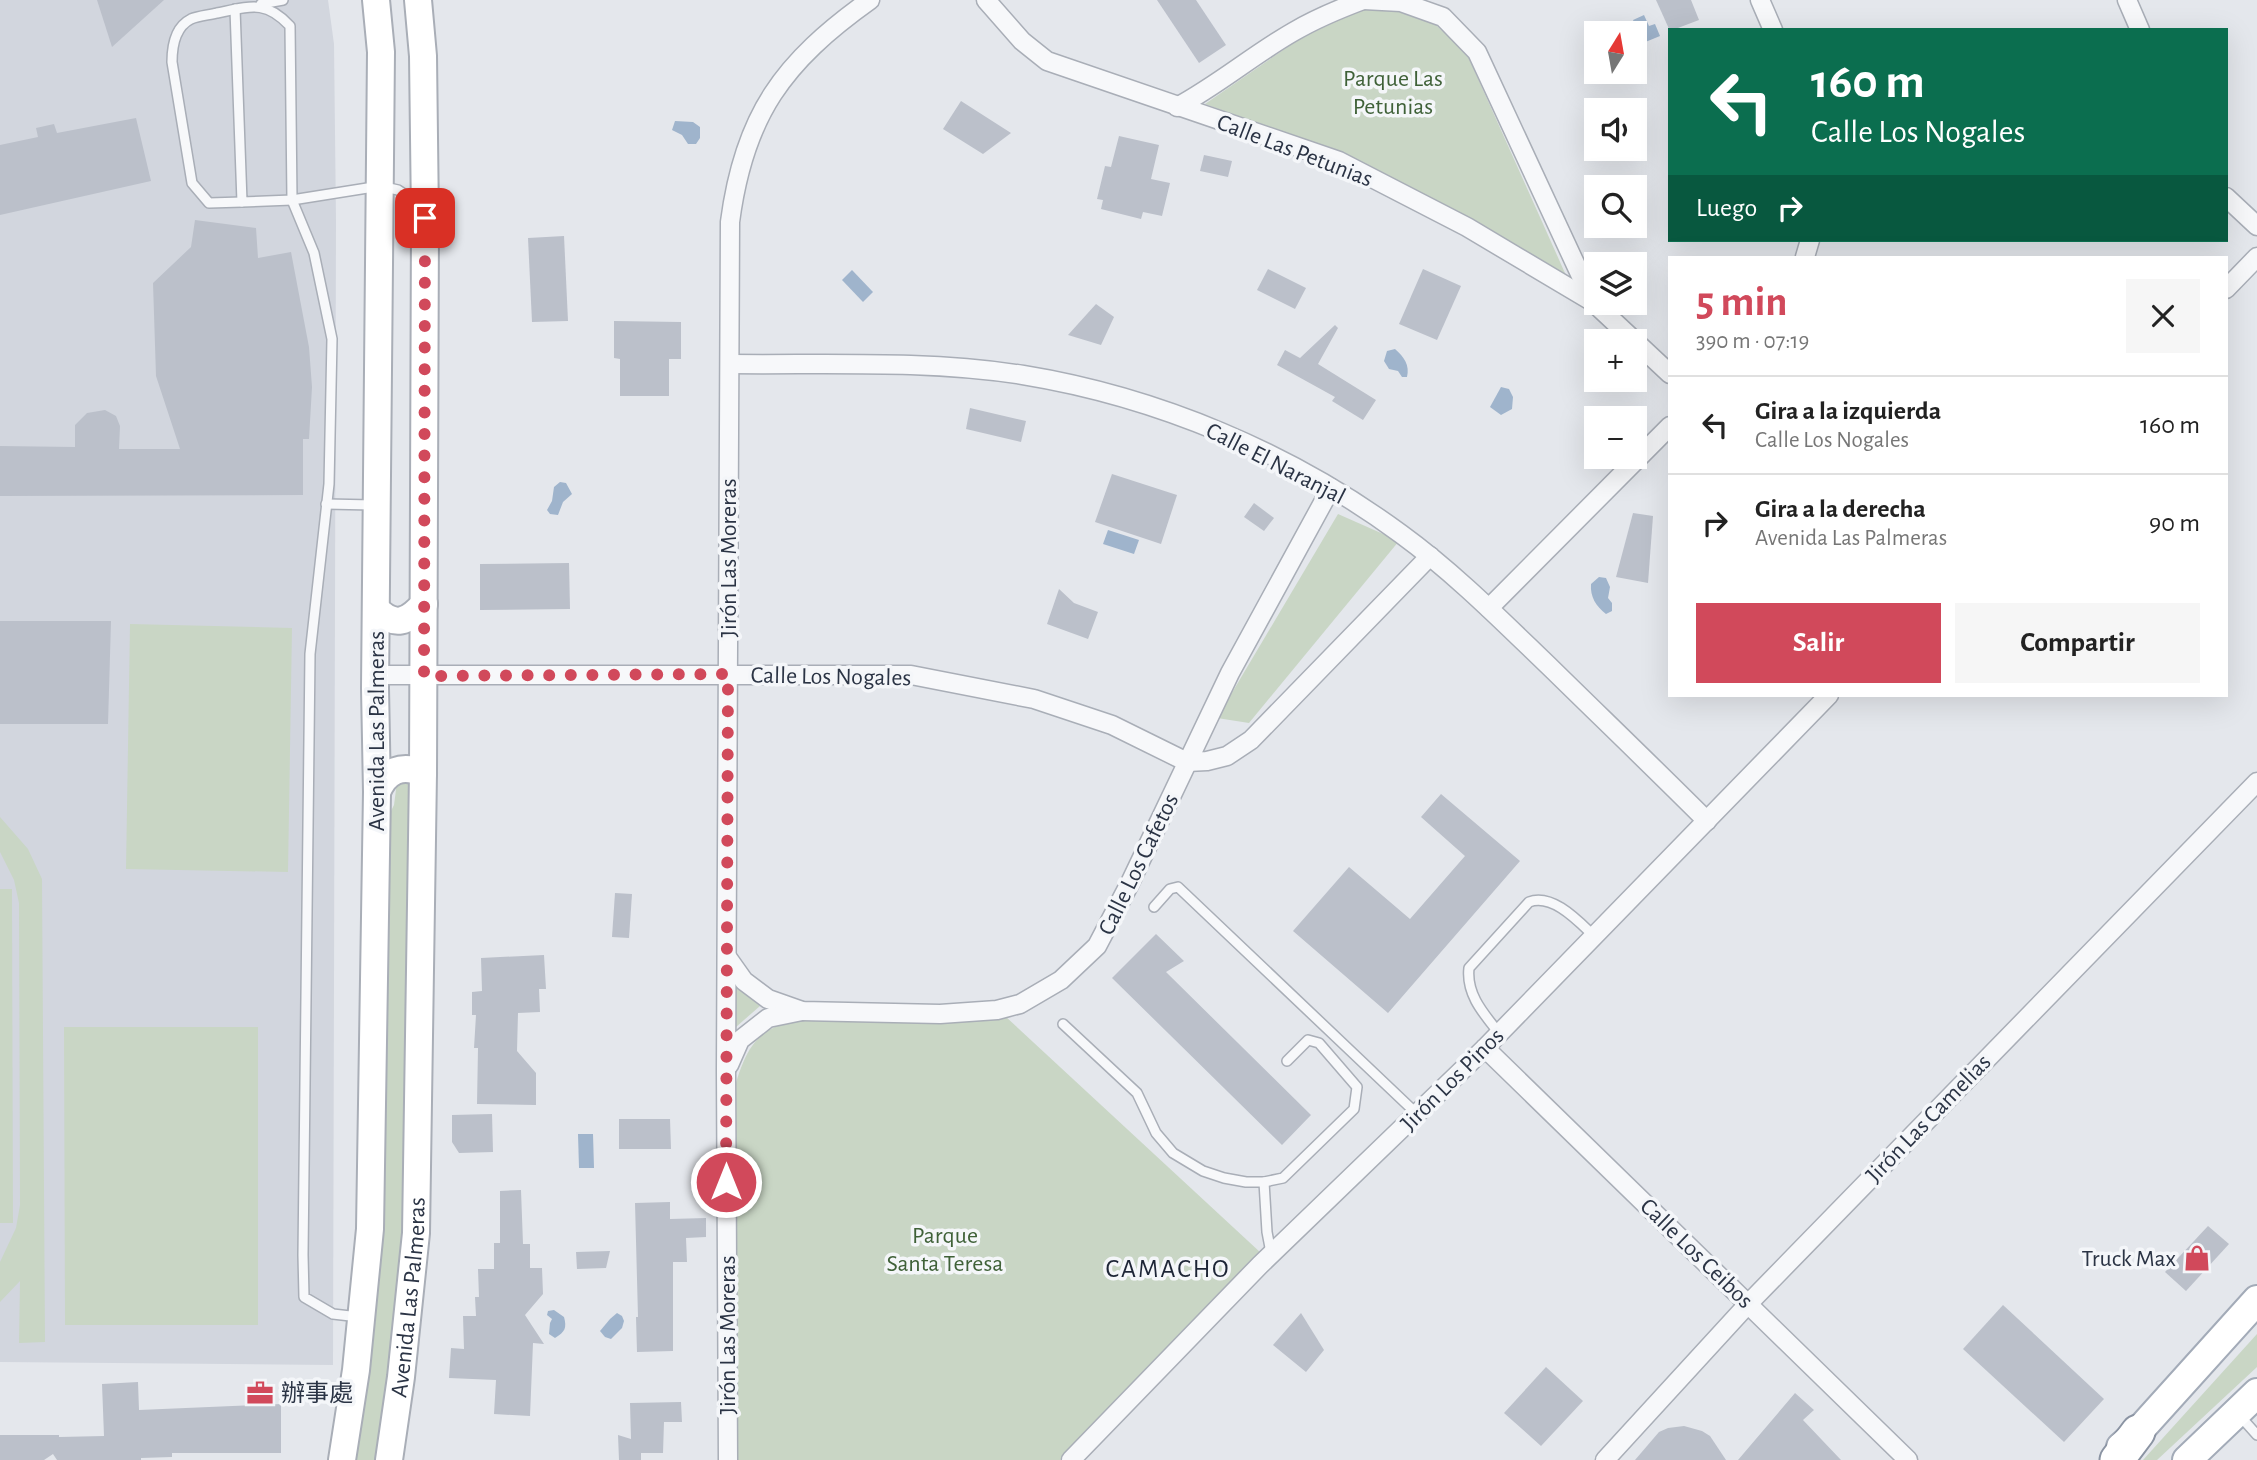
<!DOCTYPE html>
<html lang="es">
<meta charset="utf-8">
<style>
:root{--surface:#fff;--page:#f6f6f6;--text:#222;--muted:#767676;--line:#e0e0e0;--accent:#d1495b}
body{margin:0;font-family:"Alegreya Sans","Noto Sans SC",sans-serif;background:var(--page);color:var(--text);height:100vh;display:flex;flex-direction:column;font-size:26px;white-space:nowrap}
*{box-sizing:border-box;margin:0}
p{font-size:23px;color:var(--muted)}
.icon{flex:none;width:38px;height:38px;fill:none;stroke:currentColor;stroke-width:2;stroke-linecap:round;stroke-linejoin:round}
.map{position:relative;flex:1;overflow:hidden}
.sheet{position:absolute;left:1668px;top:256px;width:560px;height:441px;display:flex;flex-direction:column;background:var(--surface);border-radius:0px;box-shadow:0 7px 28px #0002}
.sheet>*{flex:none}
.banner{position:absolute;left:1668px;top:28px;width:560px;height:214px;border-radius:0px;box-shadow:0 7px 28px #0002;background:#0b6e4f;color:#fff;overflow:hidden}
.needle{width:46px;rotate:11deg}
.controls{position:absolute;left:1584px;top:21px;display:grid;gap:14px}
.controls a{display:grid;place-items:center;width:63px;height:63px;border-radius:0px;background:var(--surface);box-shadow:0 7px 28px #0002;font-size:35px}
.pin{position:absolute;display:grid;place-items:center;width:60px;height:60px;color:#fff;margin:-30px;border-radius:14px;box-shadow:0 4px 10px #0006}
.me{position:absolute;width:77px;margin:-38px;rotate:0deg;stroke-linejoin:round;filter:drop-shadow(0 0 5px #0008)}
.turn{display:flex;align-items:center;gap:24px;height:147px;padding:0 28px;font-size:32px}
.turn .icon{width:91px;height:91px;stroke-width:2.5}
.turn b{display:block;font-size:49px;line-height:60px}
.then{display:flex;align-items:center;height:66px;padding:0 28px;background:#0003;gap:14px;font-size:26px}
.round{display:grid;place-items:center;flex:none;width:74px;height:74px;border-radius:0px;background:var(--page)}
.headline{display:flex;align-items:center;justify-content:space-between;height:119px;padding:0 28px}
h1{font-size:42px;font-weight:600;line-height:52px;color:var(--accent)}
.primary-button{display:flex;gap:14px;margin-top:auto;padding:14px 28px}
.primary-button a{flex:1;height:80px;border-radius:0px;background:var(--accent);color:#fff;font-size:28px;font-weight:600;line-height:80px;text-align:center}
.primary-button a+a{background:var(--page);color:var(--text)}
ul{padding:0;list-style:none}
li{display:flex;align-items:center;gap:21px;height:98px;padding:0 28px;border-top:2px solid var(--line)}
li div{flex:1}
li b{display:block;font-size:26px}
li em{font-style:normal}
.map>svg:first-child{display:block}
.built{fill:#d2d6de}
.green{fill:#c9d6c5}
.water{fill:#9fb4cc}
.building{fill:#bbc0ca}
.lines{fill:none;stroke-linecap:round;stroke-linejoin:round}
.service-casing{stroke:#a9aeb7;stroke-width:12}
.minor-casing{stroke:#a9aeb7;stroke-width:21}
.secondary-casing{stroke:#a9aeb7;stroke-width:30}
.primary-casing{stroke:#a3abb8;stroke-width:32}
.motorway-casing{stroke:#8b94a3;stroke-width:37}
.service{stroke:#f7f8fa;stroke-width:9}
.minor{stroke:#f7f8fa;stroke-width:18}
.secondary{stroke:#fff;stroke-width:26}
.primary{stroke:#fff;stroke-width:28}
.motorway{stroke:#fff;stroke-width:33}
.route{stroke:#d1495b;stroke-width:12;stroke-dasharray:0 21.6}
.labels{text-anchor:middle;stroke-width:7;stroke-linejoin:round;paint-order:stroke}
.park-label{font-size:24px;fill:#3f6138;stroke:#f4f6f9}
.street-label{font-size:24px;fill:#2b3445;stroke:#f4f6f9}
.poi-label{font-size:24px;fill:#2b3445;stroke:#f4f6f9;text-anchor:end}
.neighbourhood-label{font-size:26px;letter-spacing:2px;fill:#1d2536;stroke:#f4f6f9}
</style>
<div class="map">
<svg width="2257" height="1460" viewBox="0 0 2257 1460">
<rect width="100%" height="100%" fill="#e4e7ec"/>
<path class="built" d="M 0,0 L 328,0 L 334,44 L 336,221 L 333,1365 L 0,1362 Z"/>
<g class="green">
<path d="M 1362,9 L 1396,11 L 1436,25 L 1467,54 L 1569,282 L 1472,219 L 1341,154 L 1205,104 L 1299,39 Z"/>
<path d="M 1338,514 L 1399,541 L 1249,723 L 1217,718 Z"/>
<path d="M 130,624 L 292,628 L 288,872 L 126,869 Z"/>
<path d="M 408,778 L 412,786 L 405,1237 L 391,1360 L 376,1460 L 353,1460 L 373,1326 L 385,1179 L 387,819 L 394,805 L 397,782 Z"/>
<path d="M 0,817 L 28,849 L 42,879 L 45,1342 L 19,1343 L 20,1281 L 0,1302 L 0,1262 L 16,1228 L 20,1205 L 19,903 L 14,880 L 0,852 Z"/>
<path d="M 0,889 L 12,889 L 13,1223 L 0,1223 Z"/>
<path d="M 736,986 L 760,1006 L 736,1027 Z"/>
<path d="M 1005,1016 L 1261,1253 L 1103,1419 L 1060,1460 L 733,1460 L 733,1092 C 746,1049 755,1027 802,1019 Z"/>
<path d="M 64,1027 L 258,1027 L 258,1325 L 65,1325 Z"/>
<path d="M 2257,1334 L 2257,1367 L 2157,1460 L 2143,1460 Z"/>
</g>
<g class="water">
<path d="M 1644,15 L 1649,26 L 1655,24 L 1660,36 L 1643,43 L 1633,20 Z"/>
<path d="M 675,121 L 693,122 L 700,127 L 700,138 L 696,144 L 688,144 L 682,135 L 672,130 Z"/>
<path d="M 852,270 L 873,292 L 863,302 L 842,280 Z"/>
<path d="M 1395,349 C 1404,357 1410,365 1407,377 L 1402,377 L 1398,371 L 1389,369 L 1384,361 L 1387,351 Z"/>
<path d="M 1501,387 L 1509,389 L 1513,397 L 1512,409 L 1501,415 L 1490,407 Z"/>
<path d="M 560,482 L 566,483 L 572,494 L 563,502 L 558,515 L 550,514 L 547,510 L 552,501 L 554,487 Z"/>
<path d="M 1108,530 L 1139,540 L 1134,554 L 1103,544 Z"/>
<path d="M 1599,577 L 1606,578 L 1610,587 L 1608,598 L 1612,603 L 1612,611 L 1606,614 C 1596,606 1590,597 1591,584 Z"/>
<path d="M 578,1134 L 593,1134 L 594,1168 L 579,1168 Z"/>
<path d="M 554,1310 L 564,1317 C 567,1328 565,1332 555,1338 L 549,1334 L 550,1323 L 552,1319 L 547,1315 L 548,1311 Z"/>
<path d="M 617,1313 L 622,1316 L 624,1321 L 622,1328 L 611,1339 L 605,1337 L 600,1331 L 610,1319 Z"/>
</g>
<g class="building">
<path d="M 97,0 L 164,0 L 112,47 Z"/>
<path d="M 1157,0 L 1196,0 L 1226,45 L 1199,63 Z"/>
<path d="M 1656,0 L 1691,0 L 1699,20 L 1670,31 Z"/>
<path d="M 961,101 L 1011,133 L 983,154 L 943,129 Z"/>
<path d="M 136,118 L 151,181 L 0,215 L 0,145 L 38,137 L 36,128 L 54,124 L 57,133 Z"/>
<path d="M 1119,136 L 1159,145 L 1151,179 L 1170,183 L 1162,216 L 1143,212 L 1141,219 L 1101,209 L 1103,200 L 1097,199 L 1105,166 L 1111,167 Z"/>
<path d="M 1204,155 L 1232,161 L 1228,177 L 1200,171 Z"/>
<path d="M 195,220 L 256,228 L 258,258 L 291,252 L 309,347 L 312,387 L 309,439 L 303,439 L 303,495 L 0,496 L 0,446 L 75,447 L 75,425 L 87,413 L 105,410 L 116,416 L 120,426 L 119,449 L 180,449 L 156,376 L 153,283 L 191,247 Z"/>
<path d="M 564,236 L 568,321 L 532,322 L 528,238 Z"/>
<path d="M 1268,269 L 1306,288 L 1295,309 L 1257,290 Z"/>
<path d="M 1423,269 L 1461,286 L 1437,340 L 1399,324 Z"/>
<path d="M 1096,304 L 1114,317 L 1101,345 L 1068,335 Z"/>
<path d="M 614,321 L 681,322 L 681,359 L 669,359 L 669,396 L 620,396 L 620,359 L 614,358 Z"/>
<path d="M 1335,325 L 1338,328 L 1318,364 L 1376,400 L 1363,420 L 1332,401 L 1335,397 L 1277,365 L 1285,350 L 1300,358 Z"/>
<path d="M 970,408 L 1026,421 L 1021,442 L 966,429 Z"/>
<path d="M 1112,474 L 1177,495 L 1161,544 L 1095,522 Z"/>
<path d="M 1254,503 L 1274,518 L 1264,531 L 1244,517 Z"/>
<path d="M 1633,513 L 1653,516 L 1648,583 L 1616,577 Z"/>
<path d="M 569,563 L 570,609 L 480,610 L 480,564 Z"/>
<path d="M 1059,589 L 1074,603 L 1098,612 L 1088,639 L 1047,624 Z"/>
<path d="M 0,621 L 111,621 L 108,724 L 0,724 Z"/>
<path d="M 1441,794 L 1520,861 L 1388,1013 L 1293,931 L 1349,867 L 1410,919 L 1465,856 L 1421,817 Z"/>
<path d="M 615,893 L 632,894 L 629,938 L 612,937 Z"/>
<path d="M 1156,934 L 1184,961 L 1166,972 L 1311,1115 L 1282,1145 L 1112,978 Z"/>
<path d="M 544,955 L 546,989 L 539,989 L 540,1012 L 518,1013 L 517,1051 L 536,1073 L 536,1105 L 477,1104 L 478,1048 L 474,1048 L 476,1015 L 472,1015 L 472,992 L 482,991 L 481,958 Z"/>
<path d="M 492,1114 L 493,1152 L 459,1153 L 452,1142 L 452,1115 Z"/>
<path d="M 619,1119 L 670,1119 L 671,1149 L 619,1149 Z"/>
<path d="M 521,1190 L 523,1244 L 530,1244 L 530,1268 L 542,1268 L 543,1294 L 525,1315 L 544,1344 L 533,1343 L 530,1416 L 494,1414 L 496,1380 L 449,1378 L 451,1348 L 464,1349 L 463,1316 L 476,1316 L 475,1297 L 479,1297 L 478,1269 L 494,1269 L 494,1243 L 500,1243 L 500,1191 Z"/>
<path d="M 670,1202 L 670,1219 L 706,1218 L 706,1237 L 686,1238 L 687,1262 L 673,1262 L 673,1351 L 637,1352 L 636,1317 L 638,1317 L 635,1203 Z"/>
<path d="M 2208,1226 L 2229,1244 L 2186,1291 L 2165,1272 Z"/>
<path d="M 610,1251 L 606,1268 L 577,1269 L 576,1252 Z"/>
<path d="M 2003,1305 L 2104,1399 L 2064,1442 L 1963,1349 Z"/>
<path d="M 1301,1313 L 1324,1350 L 1306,1372 L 1273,1345 Z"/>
<path d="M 1546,1367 L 1583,1401 L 1541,1446 L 1504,1413 Z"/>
<path d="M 138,1382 L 139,1410 L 281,1404 L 281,1453 L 172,1453 L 172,1457 L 141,1458 L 141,1460 L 57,1460 L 53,1454 L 44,1460 L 0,1460 L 0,1435 L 59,1435 L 59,1437 L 104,1436 L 102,1384 Z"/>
<path d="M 1795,1393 L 1814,1410 L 1803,1420 L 1841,1460 L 1738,1460 Z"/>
<path d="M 681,1402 L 682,1422 L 664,1422 L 663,1453 L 641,1453 L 641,1460 L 619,1460 L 618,1435 L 631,1439 L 630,1403 Z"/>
<path d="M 1684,1426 L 1702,1431 L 1710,1436 L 1726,1460 L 1635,1460 L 1659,1432 L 1668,1428 Z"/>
</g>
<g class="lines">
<g class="service-casing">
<g id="service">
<path d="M 261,4 L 283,0"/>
<path d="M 235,9 L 242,202 L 292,200 L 380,186 L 398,190 L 407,196 L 419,209"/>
<path d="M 242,202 L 209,203 L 192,183 L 172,62 C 172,47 175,27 191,19 C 198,16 209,15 217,13 C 251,6 266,0 290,26 L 292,200 L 314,253 L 332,339 L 329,484 L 310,654 L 303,1255 L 304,1297 L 333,1314 L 359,1317"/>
<path d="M 326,504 L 373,505"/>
<path d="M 1154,907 L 1170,889 L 1178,887 L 1417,1114"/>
<path d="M 1063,1024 L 1137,1093 L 1156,1133 L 1173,1153 L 1203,1171 L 1224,1178 L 1246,1182 L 1264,1182 L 1283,1178 L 1354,1109 L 1357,1087 L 1319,1043 L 1308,1040 L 1287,1061"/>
<path d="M 1499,1033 C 1483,1013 1466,994 1469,968 L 1529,902 C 1553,893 1579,922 1594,936"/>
<path d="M 1264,1182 L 1267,1232 L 1271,1253"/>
<path d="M 2240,1416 L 2257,1435"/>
</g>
</g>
<g class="minor-casing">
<g id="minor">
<path d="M 986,0 L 1022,41 L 1047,61 L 1339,161 L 1467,227 L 1593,302 L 1670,374"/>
<path d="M 1364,0 L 1401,2 L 1443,17 L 1477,52 L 1593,302"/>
<path d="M 1760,0 L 1773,30"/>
<path d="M 2127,0 L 2140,30"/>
<path d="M 1177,107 C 1218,85 1253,55 1293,32 C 1315,19 1339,9 1363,0"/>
<path d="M 2226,197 L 2257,226"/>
<path d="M 1805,257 L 1810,240"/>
<path d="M 2226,289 L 2257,257"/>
<path d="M 730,364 C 828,365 926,360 1023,375 C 1158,397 1291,453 1401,534 C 1456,574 1504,623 1553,670 C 1604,720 1656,770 1707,821"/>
<path d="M 1489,608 L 1670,426"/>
<path d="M 376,675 L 911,675 L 1034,699 L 1112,725 L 1187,762 L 1207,761 L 1227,756 L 1251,740 L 1430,556"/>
<path d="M 727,957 L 744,981 L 768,999 L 802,1011 L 940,1014 L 997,1010 L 1020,1004 L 1061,980 L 1097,946 L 1129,885 L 1230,673 L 1331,488"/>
<path d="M 1485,1048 L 1908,1460"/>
<path d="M 729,1065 L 740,1040 L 768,1018 L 802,1011"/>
<path d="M 728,1460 L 726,1071 L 730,222 C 744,115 783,62 870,0"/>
<path d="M 1071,1460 L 1260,1265 L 1485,1048 L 1829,695"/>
<path d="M 1605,1460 L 1749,1303 L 2257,782"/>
</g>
</g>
<g class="secondary-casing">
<g id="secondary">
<path d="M 376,609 C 395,628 408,622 424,604"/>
<path d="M 377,792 C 386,770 402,764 423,773"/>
<path d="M 342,1460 L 356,1370 L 370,1229 L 377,792 L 375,688 L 381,52 L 376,0"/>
<path id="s1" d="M 389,1460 L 401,1377 L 416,1233 L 423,773 L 425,218 L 423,56 L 418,0"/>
</g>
</g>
<g class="primary-casing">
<g id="primary">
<path d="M 2121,1447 L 2138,1432 L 2257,1300"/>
<path d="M 2187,1460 L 2257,1393"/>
</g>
</g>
<g class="motorway-casing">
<path id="motorway" d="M 2117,1460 L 2138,1432"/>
</g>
<use href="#service" class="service"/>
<use href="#minor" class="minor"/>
<use href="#secondary" class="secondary"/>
<use href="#primary" class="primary"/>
<use href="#motorway" class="motorway"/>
</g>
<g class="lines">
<path class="route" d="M 425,218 L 424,676 L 728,674 L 726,1182"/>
</g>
<defs>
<g id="shop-bare" transform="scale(2.1)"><path d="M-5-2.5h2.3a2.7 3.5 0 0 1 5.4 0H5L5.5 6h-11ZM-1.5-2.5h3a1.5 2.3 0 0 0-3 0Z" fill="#d1495b" stroke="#f4f6f9" stroke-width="2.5" paint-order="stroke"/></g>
<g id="office-bare" transform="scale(2.1)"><path d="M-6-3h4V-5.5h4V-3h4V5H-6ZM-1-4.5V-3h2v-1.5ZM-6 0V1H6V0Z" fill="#d1495b" stroke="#f4f6f9" stroke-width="2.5" paint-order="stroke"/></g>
</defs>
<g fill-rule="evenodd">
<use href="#shop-bare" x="2197" y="1258"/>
<use href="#office-bare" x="260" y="1393"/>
</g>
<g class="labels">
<g class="park-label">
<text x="1393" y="86">Parque Las<tspan x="1393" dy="28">Petunias</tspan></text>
<text x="945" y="1243">Parque<tspan x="945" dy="28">Santa Teresa</tspan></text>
</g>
<g class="street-label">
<text transform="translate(1295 150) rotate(21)" y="8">Calle Las Petunias</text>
<text transform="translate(1276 463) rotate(27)" y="8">Calle El Naranjal</text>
<text transform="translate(728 558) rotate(-90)" y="8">Jirón Las Moreras</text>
<text transform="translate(831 676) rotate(1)" y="8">Calle Los Nogales</text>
<text transform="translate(376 731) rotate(-90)" y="8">Avenida Las Palmeras</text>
<text transform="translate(1138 864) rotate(-64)" y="8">Calle Los Cafetos</text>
<text transform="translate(1452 1079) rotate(-45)" y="8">Jirón Los Pinos</text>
<text transform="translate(1928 1118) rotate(-46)" y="8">Jirón Las Camelias</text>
<text transform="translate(1697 1253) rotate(44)" y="8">Calle Los Ceibos</text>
<text dy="8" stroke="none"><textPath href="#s1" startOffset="164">Avenida Las Palmeras</textPath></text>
<text transform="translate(727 1335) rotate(-90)" y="8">Jirón Las Moreras</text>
</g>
<g class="poi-label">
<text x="2176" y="1266">Truck Max</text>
<text x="281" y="1401" text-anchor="start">辦事處</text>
</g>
<g class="neighbourhood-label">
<text x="1168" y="1277">CAMACHO</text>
</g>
</g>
</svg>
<div class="controls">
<a><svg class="needle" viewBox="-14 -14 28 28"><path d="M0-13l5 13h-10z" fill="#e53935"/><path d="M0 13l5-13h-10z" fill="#767676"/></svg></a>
<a><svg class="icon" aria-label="sound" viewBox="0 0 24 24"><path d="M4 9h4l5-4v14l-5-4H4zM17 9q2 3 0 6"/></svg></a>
<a><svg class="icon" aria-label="search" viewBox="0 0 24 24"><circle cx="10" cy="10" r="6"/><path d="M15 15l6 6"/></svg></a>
<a><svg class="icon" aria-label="layers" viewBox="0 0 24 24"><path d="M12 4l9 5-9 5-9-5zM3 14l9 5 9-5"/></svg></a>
<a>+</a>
<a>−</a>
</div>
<div class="pin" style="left:425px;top:218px;background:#d93025"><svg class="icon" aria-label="arrive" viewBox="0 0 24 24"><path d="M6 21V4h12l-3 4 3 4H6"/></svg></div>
<svg class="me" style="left:726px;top:1182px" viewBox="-20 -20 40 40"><circle r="17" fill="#d1495b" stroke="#fff" stroke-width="3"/><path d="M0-11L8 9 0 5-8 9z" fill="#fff"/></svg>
<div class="banner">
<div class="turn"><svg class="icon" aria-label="left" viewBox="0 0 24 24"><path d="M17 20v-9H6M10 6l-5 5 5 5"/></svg><div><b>160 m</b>Calle Los Nogales</div></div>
<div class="then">Luego<svg class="icon" aria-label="right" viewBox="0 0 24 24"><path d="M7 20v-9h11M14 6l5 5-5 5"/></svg></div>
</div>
<section class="sheet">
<div class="headline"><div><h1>5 min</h1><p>390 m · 07:19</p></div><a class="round"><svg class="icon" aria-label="close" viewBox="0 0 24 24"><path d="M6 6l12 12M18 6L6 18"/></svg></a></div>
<ul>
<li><svg class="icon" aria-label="left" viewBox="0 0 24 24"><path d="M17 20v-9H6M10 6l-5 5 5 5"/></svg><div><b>Gira a la izquierda</b><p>Calle Los Nogales</p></div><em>160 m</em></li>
<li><svg class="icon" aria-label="right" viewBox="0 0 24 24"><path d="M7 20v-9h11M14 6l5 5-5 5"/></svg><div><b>Gira a la derecha</b><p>Avenida Las Palmeras</p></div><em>90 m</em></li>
</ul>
<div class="primary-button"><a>Salir</a><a>Compartir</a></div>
</section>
</div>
